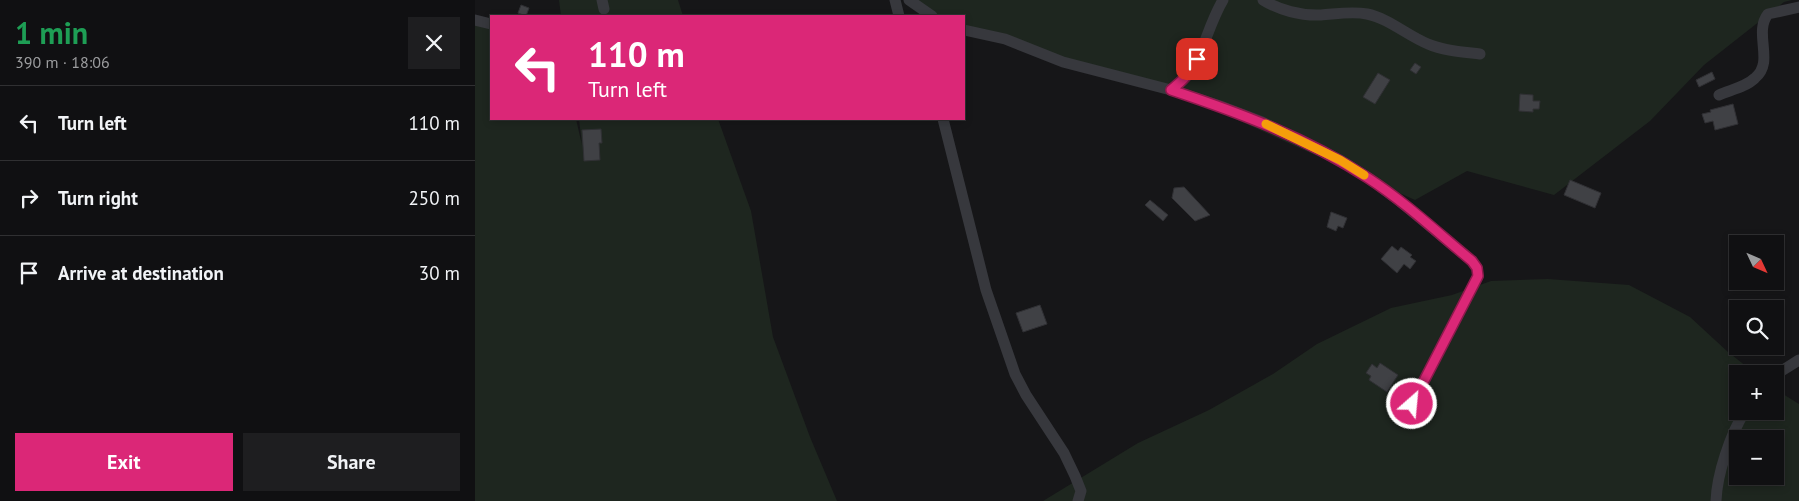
<!DOCTYPE html>
<meta charset="utf-8">
<style>
:root{--surface:#101012;--page:#1e1e20;--text:#f1f3f6;--muted:#9c9d9f;--line:#303032;--accent:#db2777}
body{margin:0;font-family:"PT Sans",sans-serif;background:var(--page);color:var(--text);height:100vh;display:flex;flex-direction:column;font-size:19px;white-space:nowrap}
*{box-sizing:border-box;margin:0}
p{font-size:16px;color:var(--muted)}
.icon{flex:none;width:28px;height:28px;fill:none;stroke:currentColor;stroke-width:2;stroke-linecap:round;stroke-linejoin:round}
.map{position:relative;flex:1;overflow:hidden}
.side{display:flex;flex-direction:column;background:var(--surface);width:475px}
.side>*{flex:none}
.banner{position:absolute;left:15px;top:15px;width:475px;height:105px;border-radius:0px;box-shadow:0 2px 8px #0003,0 0 0 1px var(--line);background:#db2777;color:#fff;overflow:hidden}
.needle{width:32px;rotate:134deg}
.buttons{position:absolute;left:1254px;top:235px;display:grid;gap:10px}
.buttons a{display:grid;place-items:center;width:55px;height:55px;border-radius:0px;background:var(--surface);box-shadow:0 2px 8px #0003,0 0 0 1px var(--line);font-size:25px}
.pin{position:absolute;display:grid;place-items:center;width:42px;height:42px;color:#fff;margin:-21px;border-radius:10px;box-shadow:0 2px 8px #0006}
.me{position:absolute;width:55px;margin:-28px;rotate:27deg;stroke-linejoin:round;filter:drop-shadow(0 0 4px #0008)}
.turn{display:flex;align-items:center;gap:18px;height:105px;padding:0 15px;font-size:22px}
.turn .icon{width:65px;height:65px;stroke-width:2.5}
.turn b{display:block;font-size:35px;line-height:42px}
.round{display:grid;place-items:center;flex:none;width:52px;height:52px;border-radius:0px;background:var(--page)}
.overview{display:flex;align-items:center;justify-content:space-between;height:85px;padding:0 15px}
h1{font-size:30px;font-weight:700;line-height:38px;color:#1e9e55}
.action{display:flex;gap:10px;margin-top:auto;padding:10px 15px}
.action a{flex:1;height:58px;border-radius:0px;background:var(--accent);color:#fff;font-size:20px;font-weight:700;line-height:58px;text-align:center}
.action a+a{background:var(--page);color:var(--text)}
ul{padding:0;list-style:none}
li{display:flex;align-items:center;gap:15px;height:75px;padding:0 15px;border-top:1px solid var(--line)}
li div{flex:1}
li b{display:block;font-size:19px}
li em{font-style:normal}
main{display:flex;flex:1;min-height:0}
.map>svg:first-child{display:block}
.green{fill:#1e261f;fill-rule:evenodd}
.building{fill:#404145;stroke:#303034}
.lines{fill:none;stroke-linecap:round;stroke-linejoin:round}
.minor{stroke:#37383d;stroke-width:11}
.route-casing{stroke:#8e194d;stroke-width:12}
.route{stroke:#db2777;stroke-width:9}
.slow{stroke:#f59e0b;stroke-width:9}
</style>
<main>
<section class="side">
<div class="overview"><div><h1>1 min</h1><p>390 m · 18:06</p></div><a class="round"><svg class="icon" aria-label="close" viewBox="0 0 24 24"><path d="M6 6l12 12M18 6L6 18"/></svg></a></div>
<ul>
<li><svg class="icon" aria-label="left" viewBox="0 0 24 24"><path d="M17 20v-9H6M10 6l-5 5 5 5"/></svg><div><b>Turn left</b></div><em>110 m</em></li>
<li><svg class="icon" aria-label="right" viewBox="0 0 24 24"><path d="M7 20v-9h11M14 6l5 5-5 5"/></svg><div><b>Turn right</b></div><em>250 m</em></li>
<li><svg class="icon" aria-label="arrive" viewBox="0 0 24 24"><path d="M6 21V4h12l-3 4 3 4H6"/></svg><div><b>Arrive at destination</b></div><em>30 m</em></li>
</ul>
<div class="action"><a>Exit</a><a>Share</a></div>
</section>
<div class="map">
<svg width="1324" height="501" viewBox="0 0 1324 501">
<rect width="100%" height="100%" fill="#161618"/>
<g class="green">
<path d="M 84,0 L 203,0 L 208,16 L 86,16 Z"/>
<path d="M 434,0 L 1317,0 L 1309,2 L 1229,65 L 1175,121 L 1079,195 L 992,171 L 940,200 L 696,90 L 489,30 L 489,16 L 457,16 Z"/>
<path d="M 0,19 L 16,23 L 16,119 L 101,119 L 107,145 L 104,119 L 243,119 L 276,211 L 298,337 L 335,437 L 362,501 L 0,501 Z"/>
<path d="M 1073,279 L 1154,285 L 1215,317 L 1253,352 L 1281,374 L 1262,374 L 1262,411 L 1300,411 L 1300,389 L 1324,404 L 1324,501 L 568,501 L 663,443 L 734,410 L 798,374 L 842,344 L 916,308 L 977,295 L 1016,281 ZM 1262,439 L 1300,439 L 1300,476 L 1262,476 Z"/>
</g>
<g class="building">
<path d="M 46,5 L 54,8 L 51,16 L 43,13 Z"/>
<path d="M 940,63 L 946,67 L 941,74 L 935,70 Z"/>
<path d="M 1237,72 L 1240,79 L 1224,87 L 1221,80 Z"/>
<path d="M 903,73 L 915,80 L 900,104 L 888,97 Z"/>
<path d="M 1045,94 L 1058,95 L 1058,101 L 1065,101 L 1064,109 L 1058,109 L 1058,112 L 1044,111 Z"/>
<path d="M 1258,104 L 1263,124 L 1240,130 L 1238,121 L 1230,123 L 1227,114 L 1236,112 L 1235,110 Z"/>
<path d="M 126,129 L 127,143 L 124,143 L 125,160 L 109,161 L 107,130 Z"/>
<path d="M 1095,180 L 1126,193 L 1120,208 L 1089,195 Z"/>
<path d="M 709,187 L 735,215 L 720,221 L 697,198 L 699,188 Z"/>
<path d="M 675,200 L 693,215 L 688,221 L 670,205 Z"/>
<path d="M 856,212 L 872,218 L 868,228 L 863,226 L 861,231 L 852,227 Z"/>
<path d="M 917,246 L 923,251 L 926,247 L 937,255 L 935,257 L 941,261 L 935,269 L 929,264 L 922,273 L 906,259 Z"/>
<path d="M 565,305 L 572,324 L 548,332 L 541,313 Z"/>
<path d="M 905,363 L 923,375 L 912,392 L 894,380 L 896,376 L 891,373 L 897,364 L 902,368 Z"/>
<path d="M 917,391 L 928,398 L 924,405 L 913,398 Z"/>
<path d="M 939,412 L 946,416 L 941,425 L 934,421 Z"/>
</g>
<g class="lines">
<g class="minor">
<path d="M 127,0 L 129,9"/>
<path d="M 420,0 L 424,16"/>
<path d="M 434,0 L 457,16"/>
<path d="M 788,0 C 804,10 826,16 846,15 C 861,14 877,11 892,14 C 913,18 933,36 953,44 C 969,51 988,52 1005,54"/>
<path d="M 0,20 L 16,24"/>
<path d="M 489,30 L 530,39 L 588,62 L 696,90 L 745,106 L 787,122 L 865,160 L 895,179 L 922,199 L 997,261 L 1002,268 L 1003,276 L 937,404"/>
<path d="M 696,90 C 704,84 713,77 718,68 C 730,46 735,22 748,0"/>
<path d="M 1244,95 C 1255,90 1271,87 1280,78 C 1300,62 1278,33 1293,14 L 1324,7"/>
<path d="M 468,119 L 511,290 L 540,374 L 551,395 L 589,453 L 600,476 L 606,491 L 603,501"/>
<path d="M 1300,375 L 1324,360"/>
<path d="M 1241,501 C 1242,474 1255,435 1270,411"/>
</g>
</g>
<g class="lines">
<g class="route-casing">
<path id="route" d="M 722,59 C 716,73 707,81 696,90 C 765,113 832,138 893,178 C 930,202 963,233 997,261 L 1002,268 L 1003,276 L 937,404"/>
</g>
<use href="#route" class="route"/>
<path class="slow" d="M 791,124 L 865,160 L 889,175"/>
</g>
</svg>
<div class="buttons">
<a><svg class="needle" viewBox="-14 -14 28 28"><path d="M0-13l5 13h-10z" fill="#e53935"/><path d="M0 13l5-13h-10z" fill="#9c9d9f"/></svg></a>
<a><svg class="icon" aria-label="search" viewBox="0 0 24 24"><circle cx="10" cy="10" r="6"/><path d="M15 15l6 6"/></svg></a>
<a>+</a>
<a>−</a>
</div>
<div class="pin" style="left:722px;top:59px;background:#d93025"><svg class="icon" aria-label="arrive" viewBox="0 0 24 24"><path d="M6 21V4h12l-3 4 3 4H6"/></svg></div>
<svg class="me" style="left:937px;top:404px" viewBox="-20 -20 40 40"><circle r="17" fill="#db2777" stroke="#fff" stroke-width="3"/><path d="M0-11L8 9 0 5-8 9z" fill="#fff"/></svg>
<div class="banner">
<div class="turn"><svg class="icon" aria-label="left" viewBox="0 0 24 24"><path d="M17 20v-9H6M10 6l-5 5 5 5"/></svg><div><b>110 m</b>Turn left</div></div>
</div>
</div>
</main>
